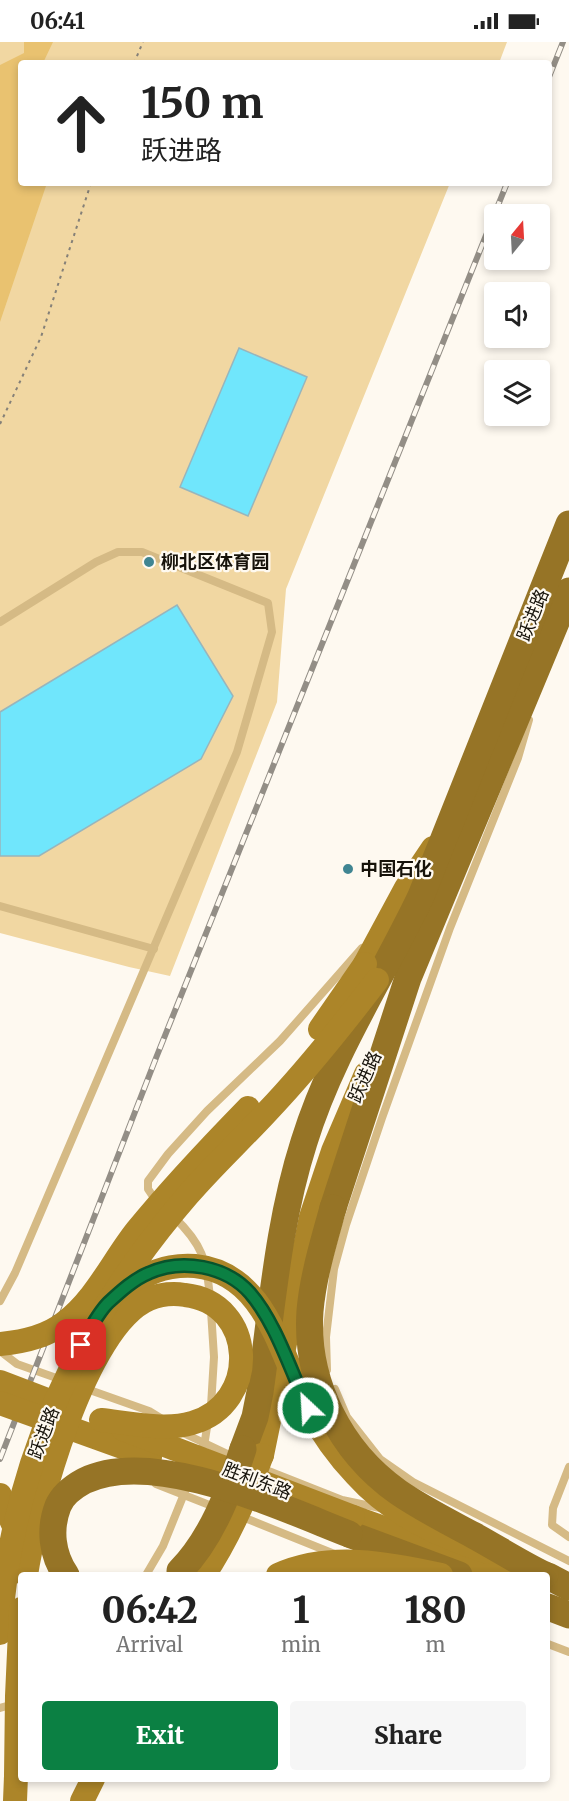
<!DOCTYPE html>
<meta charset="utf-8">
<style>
:root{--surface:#fff;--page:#f6f6f6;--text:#222;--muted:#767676;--accent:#0b8043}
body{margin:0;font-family:Merriweather,"Noto Sans SC",serif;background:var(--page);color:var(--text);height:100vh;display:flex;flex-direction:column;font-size:22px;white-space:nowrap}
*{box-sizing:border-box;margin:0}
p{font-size:20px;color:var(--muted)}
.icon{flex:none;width:33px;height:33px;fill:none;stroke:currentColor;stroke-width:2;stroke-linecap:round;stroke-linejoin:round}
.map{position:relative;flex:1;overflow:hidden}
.drawer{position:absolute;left:18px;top:1530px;width:532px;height:210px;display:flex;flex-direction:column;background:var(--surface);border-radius:6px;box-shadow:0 3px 9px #0003}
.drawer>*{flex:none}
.banner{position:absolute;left:18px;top:18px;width:534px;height:126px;border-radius:6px;box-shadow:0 3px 9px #0003;background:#fff;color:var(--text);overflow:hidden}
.needle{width:39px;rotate:18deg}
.fabs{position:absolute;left:484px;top:162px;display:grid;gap:12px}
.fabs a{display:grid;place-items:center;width:66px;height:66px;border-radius:6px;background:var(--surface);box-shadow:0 3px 9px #0003;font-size:30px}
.pin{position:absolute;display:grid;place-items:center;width:51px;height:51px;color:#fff;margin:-26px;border-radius:12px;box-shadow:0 3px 9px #0006}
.me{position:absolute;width:66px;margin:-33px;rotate:335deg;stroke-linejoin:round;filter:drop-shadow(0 0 4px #0008)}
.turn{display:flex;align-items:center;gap:21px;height:126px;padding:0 24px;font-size:27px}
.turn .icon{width:78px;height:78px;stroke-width:2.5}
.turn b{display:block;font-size:42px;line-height:51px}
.eta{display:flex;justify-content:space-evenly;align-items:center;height:102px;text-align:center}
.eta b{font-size:36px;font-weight:800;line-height:42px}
.primary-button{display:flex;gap:12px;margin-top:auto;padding:12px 24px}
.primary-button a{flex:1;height:69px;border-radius:6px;background:var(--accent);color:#fff;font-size:24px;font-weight:800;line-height:69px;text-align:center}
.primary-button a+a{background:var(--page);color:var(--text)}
.status{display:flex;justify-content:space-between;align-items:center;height:42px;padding:0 30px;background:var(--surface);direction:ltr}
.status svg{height:16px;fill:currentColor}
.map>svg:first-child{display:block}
.green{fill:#f1d7a2}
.water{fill:#e9c270}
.building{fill:#70e6fc;stroke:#98b5bc;stroke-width:1.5}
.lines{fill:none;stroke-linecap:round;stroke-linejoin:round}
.path{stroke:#858078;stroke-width:2;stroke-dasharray:3 4.5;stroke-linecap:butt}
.lane{stroke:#d5ba85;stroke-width:8}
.primary{stroke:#ac8529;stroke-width:24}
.highway{stroke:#967426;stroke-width:27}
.rail-casing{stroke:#938e86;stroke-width:6}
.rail{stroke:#fef9f0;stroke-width:4;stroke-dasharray:11;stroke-linecap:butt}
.primary-bridge{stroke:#ac8529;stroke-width:24}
.highway-bridge{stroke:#967426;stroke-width:27}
.route-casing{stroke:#07532c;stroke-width:15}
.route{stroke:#0b8043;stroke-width:10}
.poi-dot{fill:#408592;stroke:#fef9f0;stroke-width:2}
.labels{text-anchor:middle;stroke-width:4.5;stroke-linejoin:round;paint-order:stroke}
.poi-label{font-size:18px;font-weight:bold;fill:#16120a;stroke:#fef9f0;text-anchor:start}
.street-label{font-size:18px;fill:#16120a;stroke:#fef9f0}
</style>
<div class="status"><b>06:41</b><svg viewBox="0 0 49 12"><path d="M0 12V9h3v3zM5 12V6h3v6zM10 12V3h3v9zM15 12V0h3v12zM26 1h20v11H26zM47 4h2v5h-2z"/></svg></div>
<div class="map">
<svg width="569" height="1759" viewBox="0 0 569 1759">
<rect width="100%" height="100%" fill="#fef9f0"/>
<path class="green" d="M 0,0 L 507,0 L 499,21 L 21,21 L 21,141 L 450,141 L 286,547 L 277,660 L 170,934 L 129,925 L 0,891 Z"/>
<path class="water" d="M 24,0 L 53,0 L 43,21 L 21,21 L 21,141 L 47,141 L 0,280 L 0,23 L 24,11 Z"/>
<g class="building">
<path d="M 239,306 L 307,335 L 248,474 L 180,445 Z"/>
<path d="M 177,563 L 233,654 L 201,717 L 39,814 L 0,814 L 0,670 Z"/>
</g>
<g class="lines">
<g class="path">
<path d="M 134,21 L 143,0"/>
<path d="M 0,382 L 41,295 L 91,141"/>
</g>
<g class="lane">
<path d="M 0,580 L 96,520 L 118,510 L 142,510 L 268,561 L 272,590 L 237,710 L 15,1231 L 0,1259"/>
<path d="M 0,864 L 154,907"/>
<path d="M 156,1159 L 148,1147 L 148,1139 L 168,1112 L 207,1069 L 280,999 L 362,906"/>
<path d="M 174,1175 C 202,1202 207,1218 210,1257"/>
<path d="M 0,1309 L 17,1322 L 62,1338"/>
<path d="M 327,1328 L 326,1295 L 334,1227 L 346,1183 L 382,1076 L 450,886 L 518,716 L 529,678"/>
<path d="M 84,1346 L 149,1369 L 162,1377"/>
<path d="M 335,1347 L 347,1375 L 380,1417 L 413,1440 L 569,1519"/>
<path d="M 211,1364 L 214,1315 L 211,1269"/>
<path d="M 179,1389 L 236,1416"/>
<path d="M 199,1414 L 205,1398 L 208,1379"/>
<path d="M 569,1425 L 553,1466 L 552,1483 L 569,1495"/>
<path d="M 261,1426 L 342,1458 L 380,1466"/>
<path d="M 156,1442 L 217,1466"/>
<path d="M 240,1474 L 337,1513"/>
<path d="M 146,1533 L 163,1504 L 188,1442"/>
<path d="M 548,1602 L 569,1610"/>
<path d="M 0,1666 L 14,1662"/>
</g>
<g class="primary">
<path d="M 365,922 L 406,846 L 433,806"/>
<path d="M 262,1413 L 311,1175 L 333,1109 L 366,1032"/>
<path d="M 353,1475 L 516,1533"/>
<path d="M 15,1759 L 16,1734"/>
<path d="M 82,1759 L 93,1737"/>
</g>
<g class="highway">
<path d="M 333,1166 L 408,936 L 569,549"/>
<path d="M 243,1407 L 255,1375 L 260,1350 C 272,1266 278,1181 304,1100 C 331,1012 382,936 421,854 L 569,482"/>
<path d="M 349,1492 L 459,1533"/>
<path d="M 548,1534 L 569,1545"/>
<path d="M 548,1565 L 569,1573"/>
</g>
<g class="rail-casing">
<g id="rail">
<path d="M 549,35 L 563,0"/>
<path d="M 0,1417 L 156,1016 L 507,141"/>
</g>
</g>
<use href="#rail" class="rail"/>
<g class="primary-bridge">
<path d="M 320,987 L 365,922"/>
<path d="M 120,1251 C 143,1232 165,1222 195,1224 C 267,1231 280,1314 308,1366 C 321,1390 337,1413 356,1433 C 391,1472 439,1494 488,1510"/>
<path d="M 0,1302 C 22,1300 46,1295 64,1281 C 96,1257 113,1218 137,1188 C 172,1145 210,1105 248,1066"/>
<path d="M 0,1340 L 68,1366"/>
<path d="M 0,1361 L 150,1415"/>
<path d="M 123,1387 L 353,1475"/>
<path d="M 0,1453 L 16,1489"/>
<path d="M 26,1533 C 36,1468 85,1284 149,1257 C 161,1252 172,1251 185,1253 C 257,1261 260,1362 192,1381 C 166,1389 128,1381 101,1378"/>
<path d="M 204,1533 C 228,1497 247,1454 262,1413"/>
<path d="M 278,1533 C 329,1510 388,1521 441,1533"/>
<path d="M 0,1591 C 10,1423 79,1279 188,1153 C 213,1124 241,1098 266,1071 C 306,1029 342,984 377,938"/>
<path d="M 16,1734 L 17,1654 L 21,1567"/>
</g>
<g class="highway-bridge">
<path d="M 333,1166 C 324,1199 313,1234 310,1269 C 305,1340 340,1409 398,1450 C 421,1466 447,1479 473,1493 C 497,1506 520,1521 545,1533"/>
<path d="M 180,1529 C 212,1496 229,1450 243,1407"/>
<path d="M 66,1533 C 52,1513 49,1487 58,1464 C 63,1452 73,1445 84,1439 C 153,1405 282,1466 349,1492"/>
</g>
</g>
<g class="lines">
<g class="route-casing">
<path id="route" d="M 81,1303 C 89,1289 97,1272 108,1261 C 120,1250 134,1237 149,1231 C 182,1216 226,1224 250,1251 C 276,1281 291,1330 308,1366"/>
</g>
<use href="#route" class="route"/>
</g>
<g class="poi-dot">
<circle cx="149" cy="520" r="6"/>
<circle cx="348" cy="827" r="6"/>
</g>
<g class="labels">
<g class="poi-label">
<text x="161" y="526">柳北区体育园</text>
<text x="360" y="833">中国石化</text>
</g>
<g class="street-label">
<text transform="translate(533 573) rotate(-68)" y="6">跃进路</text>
<text transform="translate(365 1035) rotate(-66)" y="6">跃进路</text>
<text transform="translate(44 1391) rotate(-69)" y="6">跃进路</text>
<text transform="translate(257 1439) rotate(21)" y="6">胜利东路</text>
</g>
</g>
</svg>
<div class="fabs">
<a><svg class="needle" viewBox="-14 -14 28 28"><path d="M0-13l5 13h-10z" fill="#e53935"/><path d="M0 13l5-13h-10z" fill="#767676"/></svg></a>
<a><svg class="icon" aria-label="sound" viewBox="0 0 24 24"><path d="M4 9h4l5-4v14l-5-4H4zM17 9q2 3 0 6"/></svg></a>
<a><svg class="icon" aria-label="layers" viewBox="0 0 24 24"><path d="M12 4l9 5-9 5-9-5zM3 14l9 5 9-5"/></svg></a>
</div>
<div class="pin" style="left:81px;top:1303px;background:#d93025"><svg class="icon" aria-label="arrive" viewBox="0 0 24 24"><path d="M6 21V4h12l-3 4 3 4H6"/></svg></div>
<svg class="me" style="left:308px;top:1366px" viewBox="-20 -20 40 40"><circle r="17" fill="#0b8043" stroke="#fff" stroke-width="3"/><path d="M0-11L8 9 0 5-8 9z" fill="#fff"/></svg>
<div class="banner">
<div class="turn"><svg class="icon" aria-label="ahead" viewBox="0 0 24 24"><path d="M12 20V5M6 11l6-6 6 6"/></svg><div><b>150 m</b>跃进路</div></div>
</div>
<section class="drawer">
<div class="eta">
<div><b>06:42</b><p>Arrival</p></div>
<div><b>1</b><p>min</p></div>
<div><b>180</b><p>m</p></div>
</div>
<div class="primary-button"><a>Exit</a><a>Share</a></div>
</section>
</div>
